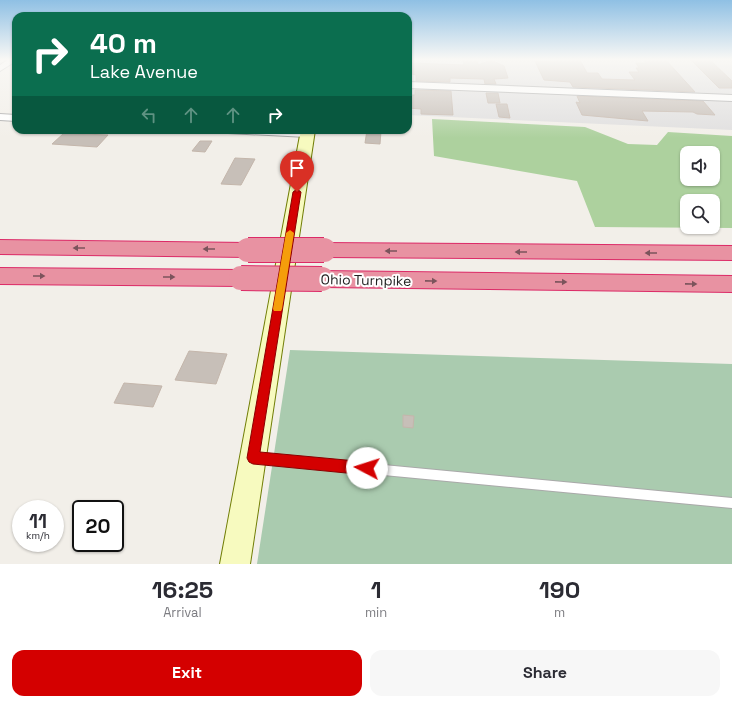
<!DOCTYPE html>
<style>
:root{--surface:#fff;--page:#f7f7f7;--text:#2b2b33;--muted:#7c7c81;--accent:#d40000}
body{margin:0;font-family:"Space Grotesk",sans-serif;background:var(--page);color:var(--text);height:100vh;display:flex;flex-direction:column;font-size:15px;white-space:nowrap}
*{box-sizing:border-box;margin:0}
p{font-size:13px;color:var(--muted)}
.icon{flex:none;width:22px;height:22px;fill:none;stroke:currentColor;stroke-width:2;stroke-linecap:round;stroke-linejoin:round}
.map{position:relative;height:564px;overflow:hidden}
.sheet{display:flex;flex-direction:column;background:var(--surface);flex:1}
.sheet>*{flex:none}
.hud{position:absolute;left:12px;top:12px;width:400px;height:122px;border-radius:12px;box-shadow:0 1px 3px #0004;background:#0b6e4f;color:#fff;overflow:hidden}
.buttons{position:absolute;left:680px;top:146px;display:grid;gap:8px}
.buttons a{display:grid;place-items:center;width:40px;height:40px;border-radius:8px;background:var(--surface);box-shadow:0 1px 3px #0004;font-size:20px}
.speed{position:absolute;left:12px;top:500px;display:flex;gap:8px;font-size:20px;font-weight:700;text-align:center}
.speed>*{display:grid;place-content:center;width:52px;height:52px;border-radius:50%;background:var(--surface);box-shadow:0 1px 3px #0004;line-height:1}
.speed small{font-size:10px;font-weight:400}
.speed .limit{border:2px solid #111;border-radius:6px;background:#fff;color:#111}
.pin{position:absolute;display:grid;place-items:center;width:34px;height:34px;color:#fff;margin:-41px -17px;border-radius:50% 50% 50% 0;rotate:-45deg;box-shadow:0 0 4px #0007}
.pin .icon{rotate:45deg}
.me{position:absolute;width:44px;margin:-22px;rotate:275deg;stroke-linejoin:round;filter:drop-shadow(0 0 3px #0008)}
.turn{display:flex;align-items:center;gap:14px;height:84px;padding:0 12px;font-size:18px}
.turn .icon{width:52px;height:52px;stroke-width:2.5}
.turn b{display:block;font-size:28px;line-height:34px}
.lanes{display:flex;align-items:center;height:38px;padding:0 12px;background:#0003;justify-content:center;gap:20px;direction:ltr}
.lanes .off{opacity:.35}
.eta{display:flex;justify-content:space-evenly;align-items:center;height:68px;text-align:center}
.eta b{font-size:24px;font-weight:600;line-height:28px}
.primary-button{display:flex;gap:8px;margin-top:auto;padding:8px 12px}
.primary-button a{flex:1;height:46px;border-radius:12px;background:var(--accent);color:#fff;font-size:16px;font-weight:600;line-height:46px;text-align:center}
.primary-button a+a{background:var(--page);color:var(--text)}
.map>svg:first-child{display:block}
.residential{fill:#e0dfdf}
.forest{fill:#add19e;fill-rule:evenodd}
.cemetery{fill:#aacbaf}
.building{fill:#c7bfb8;stroke:#c4b6ab}
.lines{fill:none;stroke-linecap:round;stroke-linejoin:round}
.lane-casing{stroke:#a9a9a9;stroke-width:2}
.street-casing{stroke:#a9a9a9;stroke-width:2}
.secondary-casing{stroke:#707d05;stroke-width:2}
.highway-casing{stroke:#dc2a67;stroke-width:2}
.lane{fill:#fff;fill-rule:evenodd}
.street{fill:#fff;fill-rule:evenodd}
.secondary{fill:#f7fabf;fill-rule:evenodd}
.highway{fill:#e892a2;fill-rule:evenodd}
.highway-bridge-casing{stroke:#dc2a67;stroke-width:26;stroke-linecap:butt}
.highway-bridge{stroke:#e892a2;stroke-width:24}
.oneway{fill:#7b545c}
.route{fill:#d40000;stroke:#8a0000}
.slow{fill:#f59e0b}
.labels{text-anchor:middle;stroke-width:4;stroke-linejoin:round;paint-order:stroke}
.street-label{font-size:14px;fill:#222;stroke:#fff}
</style>
<div class="map">
<svg width="732" height="564" viewBox="0 0 732 564">
<rect width="100%" height="100%" fill="#f2efe9"/>
<path class="residential" d="M 408,59 L 732,59 L 732,130 L 408,115 Z"/>
<path class="forest" d="M 432,119 L 585,127 L 628,144 L 657,145 L 668,132 L 732,136 L 732,228 L 595,227 L 577,181 L 434,156 ZM 687,153 L 713,153 L 713,179 L 687,179 ZM 687,201 L 713,201 L 713,227 L 687,227 Z"/>
<path class="cemetery" d="M 290,350 L 732,364 L 732,564 L 257,564 Z"/>
<g class="building">
<path d="M 463,59 L 477,59 L 478,65 L 491,60 L 504,66 L 508,78 L 494,79 L 496,84 L 485,84 L 484,79 L 450,78 L 450,82 L 416,81 L 416,75 L 412,74 L 412,63 L 464,65 Z"/>
<path d="M 554,59 L 580,60 L 587,73 L 598,73 L 602,79 L 635,80 L 629,72 L 639,72 L 636,68 L 639,68 L 636,63 L 646,63 L 643,59 L 665,59 L 695,92 L 573,87 L 570,82 L 544,80 L 535,61 L 555,62 Z"/>
<path d="M 691,60 L 710,60 L 732,81 L 732,88 L 719,88 Z"/>
<path d="M 415,90 L 451,91 L 453,115 L 421,114 L 421,109 L 408,108 L 408,95 L 415,95 Z"/>
<path d="M 486,93 L 498,93 L 500,103 L 488,103 Z"/>
<path d="M 577,96 L 703,101 L 715,115 L 697,114 L 693,112 L 642,111 L 648,121 L 582,115 L 576,102 L 580,103 Z"/>
<path d="M 496,104 L 507,104 L 510,118 L 499,117 Z"/>
<path d="M 367,130 L 381,131 L 380,144 L 365,143 Z"/>
<path d="M 64,133 L 83,134 L 108,135 L 97,147 L 52,144 Z"/>
<path d="M 200,141 L 212,141 L 205,152 L 192,151 Z"/>
<path d="M 235,158 L 255,159 L 241,185 L 221,184 Z"/>
<path d="M 189,351 L 227,354 L 216,384 L 175,380 Z"/>
<path d="M 124,383 L 162,386 L 153,407 L 114,403 Z"/>
<path d="M 403,415 L 414,416 L 413,428 L 403,427 Z"/>
</g>
<g class="lines">
<g class="lane-casing">
<path id="lane" d="M 257,453 L 732,498 L 732,508 L 257,463 L 254,461 L 252,458 L 254,455 Z"/>
</g>
<g class="street-casing">
<g id="street">
<path d="M 9,59 L 14,59 L 16,61 L 0,71 L 0,65 Z"/>
<path d="M 408,82 L 732,95 L 732,101 L 408,88 Z"/>
<path d="M 0,114 L 16,115 L 16,121 L 0,120 Z"/>
<path d="M 223,130 C 237,130 306,127 312,134 L 307,137 L 228,133 Z"/>
</g>
</g>
<g class="secondary-casing">
<path id="secondary" d="M 301,130 L 315,130 L 250,564 L 220,564 Z"/>
</g>
<g class="highway-casing">
<g id="highway">
<path d="M 0,240 L 248,243 L 255,245 L 258,250 L 255,255 L 248,257 L 0,254 Z"/>
<path d="M 324,243 L 732,246 L 732,260 L 324,257 L 317,255 L 314,250 L 317,245 Z"/>
<path d="M 0,268 L 241,270 L 249,272 L 252,278 L 249,284 L 241,286 L 0,284 Z"/>
<path d="M 322,271 L 732,276 L 732,292 L 322,287 L 314,285 L 311,279 L 314,273 Z"/>
</g>
</g>
<use href="#lane" class="lane"/>
<use href="#street" class="street"/>
<use href="#secondary" class="secondary"/>
<use href="#highway" class="highway"/>
<g class="highway-bridge-casing">
<g id="highway-bridge">
<path d="M 248,250 L 324,250"/>
<path d="M 241,278 L 322,279"/>
</g>
</g>
<use href="#highway-bridge" class="highway-bridge"/>
</g>
<defs><path id="oneway-solid" d="M-6-.8H1V-3.2L6.5 0L1 3.2V.8H-6Z"/></defs>
<g class="oneway">
<use href="#oneway-solid" transform="translate(79 248) rotate(-180)"/>
<use href="#oneway-solid" transform="translate(209 249) rotate(-180)"/>
<use href="#oneway-solid" transform="translate(391 251) rotate(-180)"/>
<use href="#oneway-solid" transform="translate(521 252) rotate(-180)"/>
<use href="#oneway-solid" transform="translate(651 253) rotate(-180)"/>
<use href="#oneway-solid" transform="translate(39 276)"/>
<use href="#oneway-solid" transform="translate(169 277)"/>
<use href="#oneway-solid" transform="translate(431 281) rotate(1)"/>
<use href="#oneway-solid" transform="translate(561 282) rotate(1)"/>
<use href="#oneway-solid" transform="translate(691 284) rotate(1)"/>
</g>
<linearGradient id="sky" x2="0" y2="1"><stop stop-color="#8fc0e4"/><stop offset="0.43" stop-color="#f9f8f5"/><stop offset="1" stop-color="#f9f8f5" stop-opacity="0"/></linearGradient>
<rect width="732" height="138" fill="url(#sky)"/>
<path class="route" d="M 297,189 L 301,192 L 260,452 L 367,462 L 371,464 L 373,468 L 371,473 L 367,475 L 253,464 L 249,462 L 247,458 L 293,192 Z"/>
<path class="slow" d="M 290,230 L 294,233 L 282,309 L 281,311 L 274,311 L 273,309 L 286,233 Z"/>
<g class="labels">
<g class="street-label">
<text transform="translate(366 280) rotate(1)" y="5">Ohio Turnpike</text>
</g>
</g>
</svg>
<div class="buttons">
<a><svg class="icon" aria-label="sound" viewBox="0 0 24 24"><path d="M4 9h4l5-4v14l-5-4H4zM17 9q2 3 0 6"/></svg></a>
<a><svg class="icon" aria-label="search" viewBox="0 0 24 24"><circle cx="10" cy="10" r="6"/><path d="M15 15l6 6"/></svg></a>
</div>
<div class="speed"><div>11<small>km/h</small></div><div class="limit">20</div></div>
<div class="pin" style="left:297px;top:192px;background:#d93025"><svg class="icon" aria-label="arrive" viewBox="0 0 24 24"><path d="M6 21V4h12l-3 4 3 4H6"/></svg></div>
<svg class="me" style="left:367px;top:468px" viewBox="-20 -20 40 40"><circle r="19" fill="#fff"/><path d="M0-13L10 11 0 6-10 11z" fill="#d40000"/></svg>
<div class="hud">
<div class="turn"><svg class="icon" aria-label="right" viewBox="0 0 24 24"><path d="M7 20v-9h11M14 6l5 5-5 5"/></svg><div><b>40 m</b>Lake Avenue</div></div>
<div class="lanes"><svg class="icon off" aria-label="left" viewBox="0 0 24 24"><path d="M17 20v-9H6M10 6l-5 5 5 5"/></svg><svg class="icon off" aria-label="ahead" viewBox="0 0 24 24"><path d="M12 20V5M6 11l6-6 6 6"/></svg><svg class="icon off" aria-label="ahead" viewBox="0 0 24 24"><path d="M12 20V5M6 11l6-6 6 6"/></svg><svg class="icon" aria-label="right" viewBox="0 0 24 24"><path d="M7 20v-9h11M14 6l5 5-5 5"/></svg></div>
</div>
</div>
<section class="sheet">
<div class="eta">
<div><b>16:25</b><p>Arrival</p></div>
<div><b>1</b><p>min</p></div>
<div><b>190</b><p>m</p></div>
</div>
<div class="primary-button"><a>Exit</a><a>Share</a></div>
</section>
